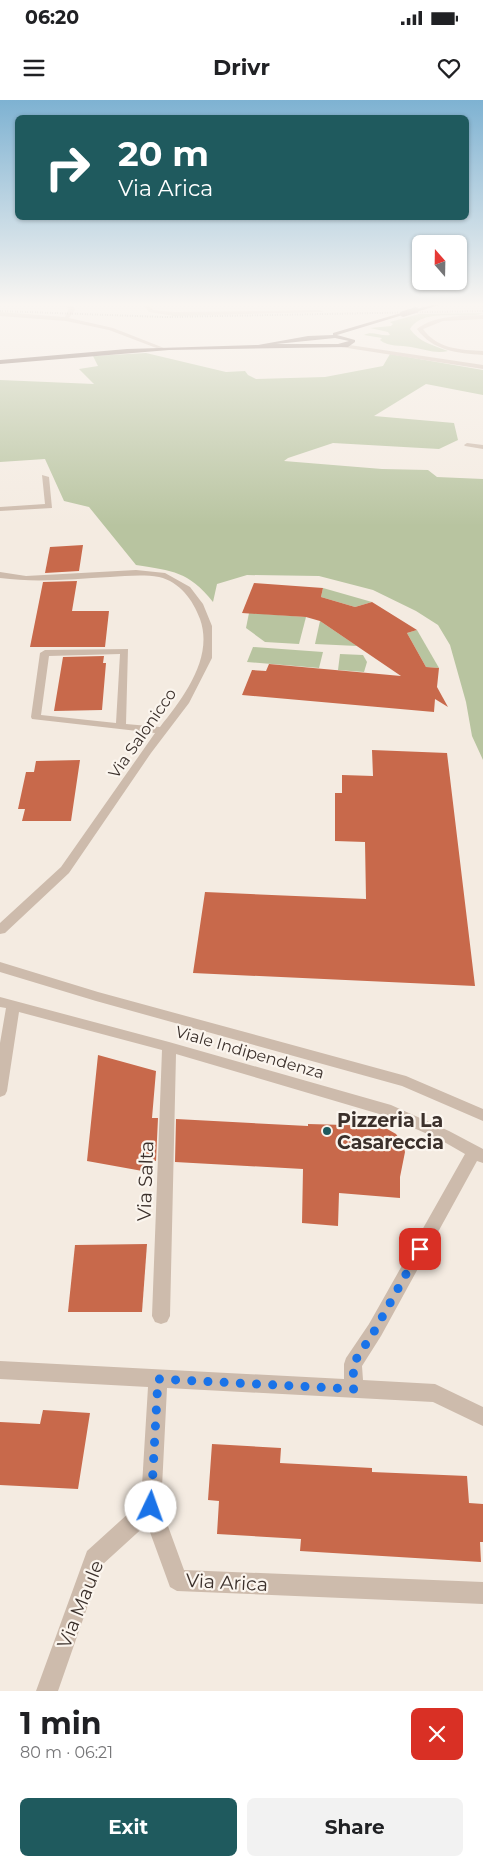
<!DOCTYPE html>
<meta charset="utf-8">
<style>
:root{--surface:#fff;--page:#f2f2f2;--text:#202124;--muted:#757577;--accent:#1f5a5e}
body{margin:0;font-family:Montserrat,sans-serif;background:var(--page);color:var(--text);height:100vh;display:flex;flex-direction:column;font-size:19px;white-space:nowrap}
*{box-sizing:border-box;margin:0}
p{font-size:16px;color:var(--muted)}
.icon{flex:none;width:28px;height:28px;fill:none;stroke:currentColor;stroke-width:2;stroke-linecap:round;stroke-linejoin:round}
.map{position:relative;height:1591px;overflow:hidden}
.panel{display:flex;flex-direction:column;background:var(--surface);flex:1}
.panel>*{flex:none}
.hud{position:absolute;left:15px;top:15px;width:454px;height:105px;border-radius:8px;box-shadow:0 1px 4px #0004;background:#1f5a5e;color:#fff;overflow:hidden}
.needle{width:32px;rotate:340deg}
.fabs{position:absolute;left:412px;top:135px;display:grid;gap:10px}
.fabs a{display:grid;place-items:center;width:55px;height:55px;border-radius:8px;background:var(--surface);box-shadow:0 1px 4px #0004;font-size:25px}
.pin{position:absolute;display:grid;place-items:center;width:42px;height:42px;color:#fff;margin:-21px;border-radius:10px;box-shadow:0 2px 8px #0006}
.me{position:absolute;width:55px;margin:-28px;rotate:3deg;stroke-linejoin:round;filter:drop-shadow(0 0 4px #0008)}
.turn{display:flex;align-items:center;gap:18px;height:105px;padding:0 20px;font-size:22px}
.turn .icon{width:65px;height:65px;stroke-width:2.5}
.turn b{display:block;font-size:35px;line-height:42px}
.round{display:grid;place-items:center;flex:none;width:52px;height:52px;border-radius:8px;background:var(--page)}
.summary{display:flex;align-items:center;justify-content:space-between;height:85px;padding:0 20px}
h1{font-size:30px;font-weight:700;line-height:38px}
.cta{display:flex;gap:10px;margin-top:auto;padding:10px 20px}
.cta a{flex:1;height:58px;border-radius:8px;background:var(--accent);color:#fff;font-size:20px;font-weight:700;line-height:58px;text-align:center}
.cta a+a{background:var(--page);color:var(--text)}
.status{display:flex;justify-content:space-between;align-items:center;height:35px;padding:0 25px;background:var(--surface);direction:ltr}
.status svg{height:14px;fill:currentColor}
header{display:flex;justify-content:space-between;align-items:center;height:65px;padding:0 20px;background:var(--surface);font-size:22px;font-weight:700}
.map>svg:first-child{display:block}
.green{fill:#b8c4a0}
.building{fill:#c8694b}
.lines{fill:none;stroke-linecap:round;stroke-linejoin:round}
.minor{fill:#cdbbac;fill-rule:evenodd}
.major{fill:#7d675c;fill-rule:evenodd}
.rail{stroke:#3b302b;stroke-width:2;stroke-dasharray:0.5 2;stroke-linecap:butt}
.major-bridge{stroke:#7d675c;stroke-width:5.5}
.route{stroke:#1a73e8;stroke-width:9;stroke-dasharray:0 16.2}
.poi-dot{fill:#1f5a5e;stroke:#fbf5ee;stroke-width:2}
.labels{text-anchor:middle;stroke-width:4.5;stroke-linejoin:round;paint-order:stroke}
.street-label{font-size:16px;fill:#3b302b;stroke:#fbf5ee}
.near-poi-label{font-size:19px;font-weight:bold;fill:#3b302b;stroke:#fbf5ee;text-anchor:start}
.near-street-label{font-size:19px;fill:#3b302b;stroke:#fbf5ee}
</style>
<div class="status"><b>06:20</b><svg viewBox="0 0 49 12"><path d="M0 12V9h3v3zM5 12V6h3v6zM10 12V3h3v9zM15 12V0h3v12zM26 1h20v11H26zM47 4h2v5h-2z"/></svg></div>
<header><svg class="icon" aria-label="menu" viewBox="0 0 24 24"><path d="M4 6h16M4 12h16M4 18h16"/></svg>Drivr<svg class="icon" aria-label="heart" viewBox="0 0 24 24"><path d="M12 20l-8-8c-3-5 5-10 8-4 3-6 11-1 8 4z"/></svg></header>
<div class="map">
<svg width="483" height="1591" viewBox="0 0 483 1591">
<rect width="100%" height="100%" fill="#f4ebe1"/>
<g class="green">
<path d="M 483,213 C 467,221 424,206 410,229 C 420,243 433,245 448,251 C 435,254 424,249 411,247 C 401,245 388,247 380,240 L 382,238 L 364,235 C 372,230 381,237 390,235 L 388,232 L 370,228 L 391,226 L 393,224 L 390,222 L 419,214 Z"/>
<path d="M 146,253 L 226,272 L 245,271 L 248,275 L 256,279 L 325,277 L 383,266 L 390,254 L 483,270 L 483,295 L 426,284 L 374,316 L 454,323 L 458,340 L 439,349 L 333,343 L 288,358 L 284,361 L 382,369 L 428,370 L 437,377 L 483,379 L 483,660 L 472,636 L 466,602 L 450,545 L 438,525 L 416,511 L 373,490 L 319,476 L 247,475 L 217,484 L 213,502 C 188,471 173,471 136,465 L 89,407 L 64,401 L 45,359 L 0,362 L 0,280 L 94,284 L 79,269 L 98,266 L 93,256 Z"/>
<path d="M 323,488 L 372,502 L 355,507 L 321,497 Z"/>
<path d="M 249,513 L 306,517 L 299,544 L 265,542 L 246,528 Z"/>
<path d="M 320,521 L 357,546 L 315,544 Z"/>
<path d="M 417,530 L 439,568 L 426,567 L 407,533 Z"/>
<path d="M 253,547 L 323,552 L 319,568 L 247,562 Z"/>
<path d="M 340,554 L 363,555 L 367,562 L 364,572 L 338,570 Z"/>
</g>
<g class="building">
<path d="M 83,445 L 79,471 L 45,473 L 50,447 Z"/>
<path d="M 77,481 L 72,511 L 109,511 L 105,547 L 30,547 L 43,482 Z"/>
<path d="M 254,483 L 323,488 L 321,497 L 355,507 L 372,502 L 417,530 L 407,533 L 426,567 L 439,568 L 437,587 L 448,607 L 435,599 L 434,612 L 242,595 L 252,570 L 266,571 L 269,564 L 401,576 L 320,521 L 306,517 L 242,513 Z"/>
<path d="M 104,556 L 103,563 L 106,563 L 102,610 L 54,611 L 63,557 Z"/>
<path d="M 372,650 L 447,653 L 475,886 L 193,873 L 205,792 L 366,799 L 365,742 L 335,741 L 335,693 L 342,693 L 342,675 L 373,676 Z"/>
<path d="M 80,660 L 71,721 L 22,721 L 25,709 L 18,709 L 26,672 L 34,672 L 36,661 Z"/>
<path d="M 98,955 L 156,971 L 152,1018 L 158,1018 L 156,1061 L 149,1060 L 148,1072 L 87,1061 Z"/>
<path d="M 176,1019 L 308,1026 L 308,1024 L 382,1026 L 396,1034 L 403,1044 L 405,1052 L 400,1077 L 400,1098 L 339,1093 L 338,1126 L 302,1123 L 303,1069 L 175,1062 Z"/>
<path d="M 147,1144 L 142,1212 L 68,1212 L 75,1145 Z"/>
<path d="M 43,1310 L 90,1313 L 78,1389 L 0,1385 L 0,1322 L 40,1324 Z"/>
<path d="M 212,1344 L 281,1348 L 280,1363 L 372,1368 L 372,1372 L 467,1376 L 469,1403 L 483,1404 L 483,1442 L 480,1442 L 481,1462 L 300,1451 L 301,1439 L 217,1434 L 219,1401 L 208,1400 Z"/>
</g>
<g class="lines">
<g class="minor">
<path d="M 54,204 L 73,206 L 75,210 L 69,218 L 113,228 L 164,248 L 159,249 L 109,230 L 66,221 L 0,216 L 0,212 L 65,217 L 69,208 Z"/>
<path d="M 143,204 L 148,204 L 153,210 L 174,212 L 320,210 L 323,212 L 174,216 L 149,212 Z"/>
<path d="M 483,215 L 483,219 L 443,221 L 423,229 C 437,249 461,250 483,251 L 483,255 C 457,253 433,251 417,229 C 435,215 461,216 483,215 Z"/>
<path d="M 343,244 L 483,265 L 483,269 L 341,247 Z"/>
<path d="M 467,343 L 483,345 L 483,349 L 465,346 L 464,345 Z"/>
<path d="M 42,375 L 49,377 L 52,408 L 0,411 L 0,407 L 45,404 Z"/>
<path d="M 136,470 L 165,473 L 190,487 L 203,504 L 212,526 L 212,558 L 189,603 L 151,653 L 69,773 L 5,833 L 0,834 L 0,823 L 61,767 L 155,633 L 32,619 L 31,617 L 40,553 L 45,550 L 128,549 L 126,624 L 160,627 C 183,598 214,558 200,519 C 193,500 180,482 159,477 C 143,474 126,476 110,477 C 73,479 37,483 0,478 L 0,472 L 26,476 ZM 120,554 L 116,623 L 41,615 L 49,556 Z"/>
<path d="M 0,862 L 98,892 L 406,976 L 483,1009 L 483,1021 L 402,986 L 96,901 L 0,872 Z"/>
<path d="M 0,897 L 169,942 L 391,1005 L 449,1031 L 483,1049 L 483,1063 L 477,1061 L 381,1236 L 362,1266 L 363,1280 L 435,1284 L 483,1307 L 483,1326 L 433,1302 L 167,1288 L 161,1407 L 184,1470 L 483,1482 L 483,1504 L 177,1491 L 170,1487 L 147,1424 L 102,1465 L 58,1591 L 36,1591 L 87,1451 L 141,1402 L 148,1287 L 0,1279 L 0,1261 L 344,1279 L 344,1264 L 346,1258 L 369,1224 L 465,1054 L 439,1039 L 386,1016 L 176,954 L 170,1216 L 167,1222 L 161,1224 L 155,1222 L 152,1216 L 162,950 L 19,912 L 7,991 L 5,995 L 0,997 L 0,943 L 6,908 L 0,907 Z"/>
</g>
<g class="major">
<path d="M 435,204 L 443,204 L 416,212 L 413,210 Z"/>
<path d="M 401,213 L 406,214 L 337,235 L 355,240 L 355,242 L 348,247 L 169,250 L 0,264 L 0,260 L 127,249 L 258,245 L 308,236 L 333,235 L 333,233 ZM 335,238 L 349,241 L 338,244 L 276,244 Z"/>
</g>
<path class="rail" d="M 0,211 L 164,217 L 483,211"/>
<path class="major-bridge" d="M 403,214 L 416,210"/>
</g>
<linearGradient id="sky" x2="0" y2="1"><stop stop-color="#7eb2d2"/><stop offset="0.48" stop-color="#faf6f2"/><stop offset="1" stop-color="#faf6f2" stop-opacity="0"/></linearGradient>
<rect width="483" height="426" fill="url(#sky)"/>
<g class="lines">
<path class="route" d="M 151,1407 L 158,1279 L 354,1289 L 353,1264 L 375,1230 L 420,1149"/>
</g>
<circle class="poi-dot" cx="327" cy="1031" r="5"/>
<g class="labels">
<g class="street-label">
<text transform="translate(142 633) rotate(-55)" y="6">Via Salonicco</text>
<text transform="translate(250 952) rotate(16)" y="6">Viale Indipendenza</text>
</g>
<g class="near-poi-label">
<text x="337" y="1027">Pizzeria La<tspan x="337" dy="22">Casareccia</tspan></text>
</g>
<g class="near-street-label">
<text transform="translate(145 1081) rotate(-88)" y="7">Via Salta</text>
<text transform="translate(227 1482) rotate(3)" y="7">Via Arica</text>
<text transform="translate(80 1504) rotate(-68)" y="7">Via Maule</text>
</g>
</g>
</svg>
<div class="fabs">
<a><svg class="needle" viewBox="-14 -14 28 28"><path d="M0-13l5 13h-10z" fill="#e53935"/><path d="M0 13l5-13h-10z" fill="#757577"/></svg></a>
</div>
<div class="pin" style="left:420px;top:1149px;background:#d93025"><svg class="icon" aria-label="arrive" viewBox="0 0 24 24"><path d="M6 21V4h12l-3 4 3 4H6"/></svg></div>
<svg class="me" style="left:151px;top:1407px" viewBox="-20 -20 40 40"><circle r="19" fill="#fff"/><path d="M0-13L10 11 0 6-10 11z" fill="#1a73e8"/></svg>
<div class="hud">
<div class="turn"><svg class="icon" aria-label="right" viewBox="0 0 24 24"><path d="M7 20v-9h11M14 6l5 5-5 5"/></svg><div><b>20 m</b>Via Arica</div></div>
</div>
</div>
<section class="panel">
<div class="summary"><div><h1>1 min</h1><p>80 m · 06:21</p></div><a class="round" style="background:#d93025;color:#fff"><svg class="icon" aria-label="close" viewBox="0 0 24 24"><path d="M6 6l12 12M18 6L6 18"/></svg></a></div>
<div class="cta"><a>Exit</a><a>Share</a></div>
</section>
